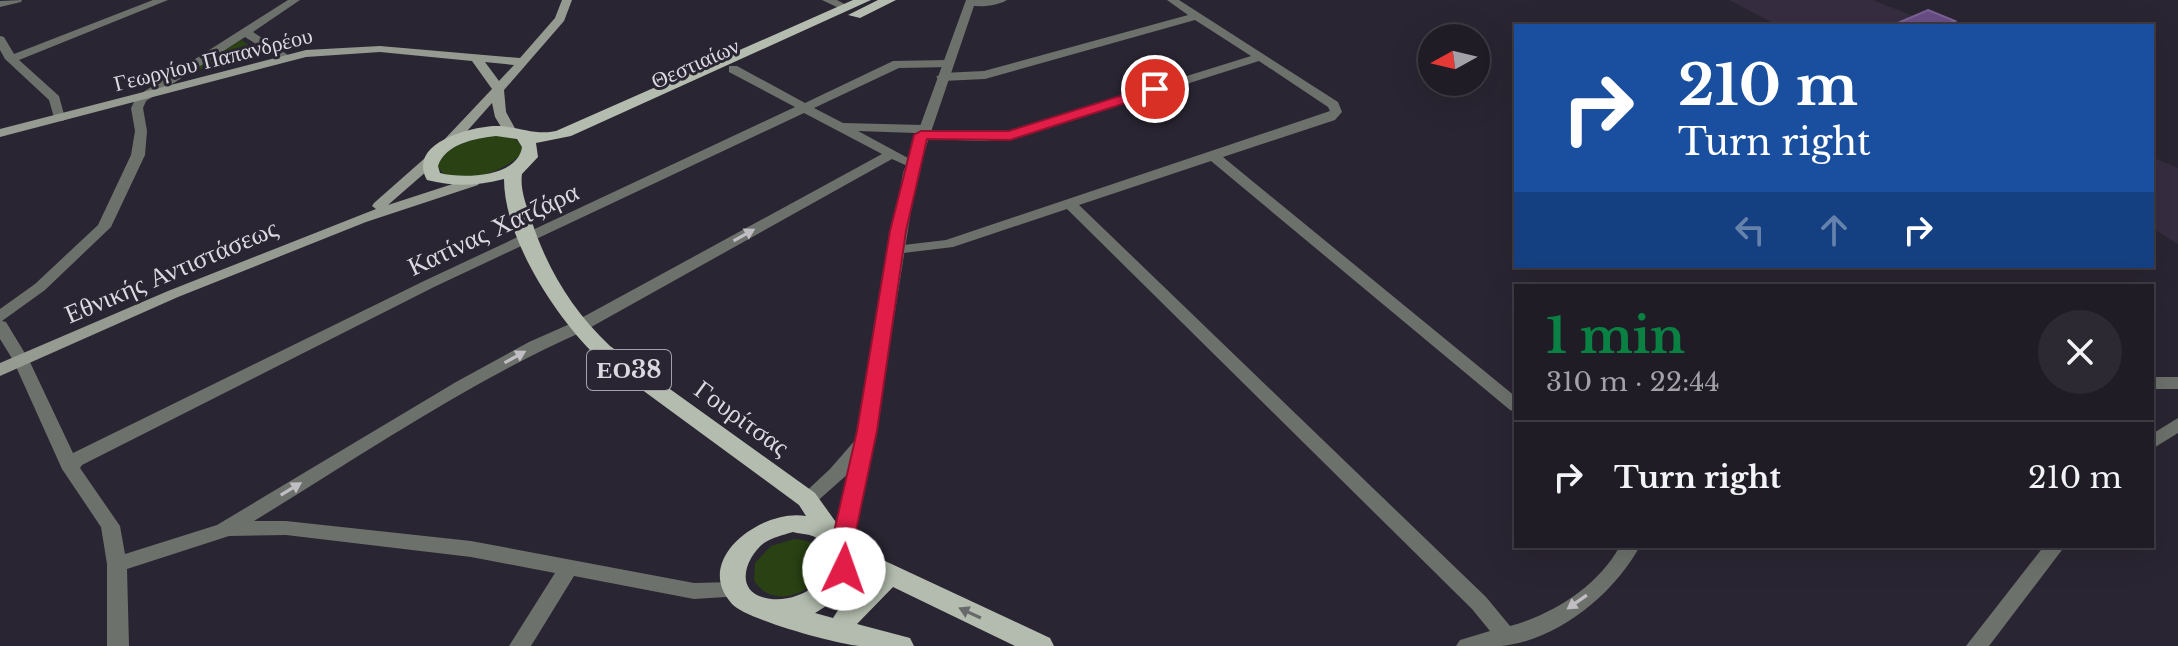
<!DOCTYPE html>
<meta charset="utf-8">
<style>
:root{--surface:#201c26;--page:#2d2932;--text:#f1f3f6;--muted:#a2a1a7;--line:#3d3a43;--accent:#0b8043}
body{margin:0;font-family:"Libre Baskerville",serif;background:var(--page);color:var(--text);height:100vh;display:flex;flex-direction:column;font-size:30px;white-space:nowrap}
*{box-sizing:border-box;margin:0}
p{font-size:26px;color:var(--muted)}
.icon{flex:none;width:44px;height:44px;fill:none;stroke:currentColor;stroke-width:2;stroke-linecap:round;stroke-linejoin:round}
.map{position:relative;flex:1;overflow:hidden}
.drawer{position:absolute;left:1514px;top:284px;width:640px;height:264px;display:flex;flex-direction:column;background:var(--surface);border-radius:0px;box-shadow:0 8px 32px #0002,0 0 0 2px var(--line)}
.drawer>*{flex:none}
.hud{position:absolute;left:1514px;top:24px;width:640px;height:244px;border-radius:0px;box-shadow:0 8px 32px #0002,0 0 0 2px var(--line);background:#1a4fa0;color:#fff;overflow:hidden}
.needle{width:52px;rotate:262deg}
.fabs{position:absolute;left:1418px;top:24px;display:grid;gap:16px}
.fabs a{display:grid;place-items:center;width:72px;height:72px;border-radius:50%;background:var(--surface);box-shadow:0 8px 32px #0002,0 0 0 2px var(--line);font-size:40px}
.pin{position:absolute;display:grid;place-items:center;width:68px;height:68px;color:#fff;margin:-34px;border:4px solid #fff;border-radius:50%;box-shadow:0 2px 8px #0007}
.me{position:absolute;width:88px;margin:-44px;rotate:3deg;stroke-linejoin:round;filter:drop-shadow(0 0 6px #0008)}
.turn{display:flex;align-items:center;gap:28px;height:168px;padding:0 32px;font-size:36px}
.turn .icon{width:104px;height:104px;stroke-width:2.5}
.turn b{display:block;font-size:56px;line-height:68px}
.lanes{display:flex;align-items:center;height:76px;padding:0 32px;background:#0003;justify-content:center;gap:40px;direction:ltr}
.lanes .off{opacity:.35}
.round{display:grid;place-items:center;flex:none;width:84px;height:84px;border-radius:42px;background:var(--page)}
.summary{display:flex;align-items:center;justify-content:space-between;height:136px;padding:0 32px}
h1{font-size:48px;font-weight:700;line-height:60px;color:var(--accent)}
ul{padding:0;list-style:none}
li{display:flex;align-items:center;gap:24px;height:112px;padding:0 32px;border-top:2px solid var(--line)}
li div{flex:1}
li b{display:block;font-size:30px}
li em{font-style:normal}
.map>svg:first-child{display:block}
.built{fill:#362e40}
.green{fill:#294113}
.building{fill:#694d86;stroke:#7b6294;stroke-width:2}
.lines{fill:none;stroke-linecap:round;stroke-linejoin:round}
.minor{fill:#6d716b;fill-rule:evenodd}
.tertiary{fill:#6d716b;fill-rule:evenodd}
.secondary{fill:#959b91;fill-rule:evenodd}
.primary{fill:#b3bcae;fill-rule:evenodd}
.oneway{fill:#c0bec3}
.oneway2{fill:#68696a}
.route{fill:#e11d48;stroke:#92132f;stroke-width:2}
.labels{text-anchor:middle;stroke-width:6;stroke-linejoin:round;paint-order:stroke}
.far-street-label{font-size:22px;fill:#dbd8e0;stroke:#2a2532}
.shield{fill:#2a2532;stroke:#a6a2ac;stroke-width:2}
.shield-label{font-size:24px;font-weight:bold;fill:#dbd8e0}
.street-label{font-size:26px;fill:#dbd8e0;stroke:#2a2532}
</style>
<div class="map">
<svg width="2178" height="646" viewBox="0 0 2178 646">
<rect width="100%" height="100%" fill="#2a2532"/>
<g class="built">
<path d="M 1729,0 L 1872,0 L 1940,26 L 1779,26 Z"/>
<path d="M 2152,157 L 2178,168 L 2178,244 L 2152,228 Z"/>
</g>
<g class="green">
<path d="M 242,40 L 259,53 L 190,72 L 239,41 Z"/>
<path d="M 495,135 C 507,136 520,137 523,150 C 512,172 444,194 437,163 C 452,143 471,139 495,135 Z"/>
<path d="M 794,539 C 814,540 826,548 824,569 C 811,595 773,609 754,581 L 755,563 L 771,546 Z"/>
</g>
<path class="building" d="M 1928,10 L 1955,21 L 1943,26 L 1891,26 Z"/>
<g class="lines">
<g class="minor">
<path d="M 22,0 L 21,2 L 0,7 L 0,1 Z"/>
<path d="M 153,0 L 168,0 L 19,60 L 59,96 L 65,118 L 63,121 L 55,121 L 49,100 L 5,59 L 0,50 L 0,36 L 4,37 L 14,54 Z"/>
<path d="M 288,0 L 300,0 L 253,32 L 288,55 L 288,59 L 280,59 L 245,37 L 146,101 L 143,108 L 147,131 L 145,155 L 111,227 L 45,290 L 2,321 L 6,322 L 29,360 L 73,453 L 424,281 L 795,107 L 729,72 L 729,66 L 737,66 L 805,103 L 893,61 L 947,60 L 953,64 L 951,67 L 899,68 L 814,108 L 843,123 L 923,125 L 928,126 L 928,131 L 985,133 L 1017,129 L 1251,56 L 1195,20 L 985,79 L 942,81 L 936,77 L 942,73 L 984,71 L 1188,15 L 1167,0 L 1179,0 L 1338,102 L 1342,112 L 1335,120 L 1223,157 L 1516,397 L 1516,412 L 1510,410 L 1211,161 L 1079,205 L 1486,597 L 1510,626 C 1554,614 1598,586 1620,546 L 1640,546 C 1614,594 1557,641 1501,646 C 1486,646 1471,646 1456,646 L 1460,640 L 1490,631 L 1472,609 L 1067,209 L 953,247 L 895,254 L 888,250 L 895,246 L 946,240 L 1330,111 L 1328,107 L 1259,61 L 1019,137 L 985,141 L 921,139 L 916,138 L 916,133 L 858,131 L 919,164 L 912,168 L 892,159 L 584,331 C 468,382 362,455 254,521 L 286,521 L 471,541 L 694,583 L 735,582 L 742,584 L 745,590 L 742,596 L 694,599 L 574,576 L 531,646 L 509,646 L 555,573 L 471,557 L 286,535 L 229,536 L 127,569 L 129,646 L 107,646 L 107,564 L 101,527 L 62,469 L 13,360 L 0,339 L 0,309 L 35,284 L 98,225 L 131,155 L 135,131 L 131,108 L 137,96 ZM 804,113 L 882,154 L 572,323 L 529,342 L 456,382 L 217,525 L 125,554 L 120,526 L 80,468 L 82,465 L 434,287 Z"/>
<path d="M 822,0 L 837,0 L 852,8 L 843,10 Z"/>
<path d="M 1007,0 C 998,6 974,9 965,3 L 969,0 Z"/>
<rect x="2152" y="377" width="26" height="12"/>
</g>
<g class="tertiary">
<path d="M 966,0 L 976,0 L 917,173 L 876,431 L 852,545 L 849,550 L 842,553 L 835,550 L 832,545 L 849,473 L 814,504 L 807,506 L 800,504 L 798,499 L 830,469 L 857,438 L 903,173 Z"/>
<path d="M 2178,418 L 2178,433 L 2152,449 L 2152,434 Z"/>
<path d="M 2044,546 L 2065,546 L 1989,646 L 1966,646 Z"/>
</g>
<g class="secondary">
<path d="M 562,0 L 572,0 L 564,21 L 504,90 L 506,112 L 517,132 L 511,136 L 506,135 L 495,117 L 492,103 L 452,148 L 442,148 L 442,142 L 492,89 L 472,61 L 380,52 L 306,57 L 0,137 L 0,129 L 306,50 L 380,46 L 520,58 L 555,18 ZM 485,62 L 514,65 L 499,81 Z"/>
<path d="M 430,157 L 437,161 L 435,164 L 388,205 L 468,179 L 473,178 L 480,182 L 478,185 L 366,222 L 178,297 L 0,376 L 0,363 L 168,291 L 376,209 L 372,206 L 374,203 L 425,158 Z"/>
</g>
<g class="primary">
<path d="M 853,0 L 871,0 L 571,136 L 536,143 L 538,157 L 522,174 C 520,188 525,202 530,216 C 546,267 571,309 610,346 L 815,493 L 853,546 L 1050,638 L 1054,646 L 1015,646 L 893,587 L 857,624 L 910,638 L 914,646 C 896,646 877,646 859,646 C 836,644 745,619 732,604 C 691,559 763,508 806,516 L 799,505 L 596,356 C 555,316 504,238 504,179 C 477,186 454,187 427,180 C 407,144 467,128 493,126 C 515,125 534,136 556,131 ZM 496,136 L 517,139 L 522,147 C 518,177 464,179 440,173 L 438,166 C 445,144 476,138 496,136 ZM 793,532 C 800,534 811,534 817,538 C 859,559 804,611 762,597 C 734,588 747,556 764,543 C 773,537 783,535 793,532 ZM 854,568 L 871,577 L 842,604 L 833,618 L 815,613 C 834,602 847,590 854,568 Z"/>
<path d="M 878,0 L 896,0 L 860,18 L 848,15 Z"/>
</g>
</g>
<defs><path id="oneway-solid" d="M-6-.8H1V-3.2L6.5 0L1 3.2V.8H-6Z" transform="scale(2)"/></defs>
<g class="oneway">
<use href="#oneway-solid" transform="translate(744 235) rotate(-29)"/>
<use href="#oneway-solid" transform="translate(515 357) rotate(-29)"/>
<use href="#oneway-solid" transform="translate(291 489) rotate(-31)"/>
<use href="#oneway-solid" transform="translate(1577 602) rotate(145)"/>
</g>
<use class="oneway2" href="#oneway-solid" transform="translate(970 613) rotate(-155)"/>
<path class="route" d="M 1155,85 L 1160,86 L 1160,92 L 1010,140 L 927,139 L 906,231 L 877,431 L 853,545 L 855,569 L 852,575 L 844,578 L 836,575 L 831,545 L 857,431 L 890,231 L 914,135 L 921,131 L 1009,131 Z"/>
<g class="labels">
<g class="far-street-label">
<text transform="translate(213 59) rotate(-14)" y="8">Γεωργίου Παπανδρέου</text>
<text transform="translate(695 63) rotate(-24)" y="8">Θεστιαίων</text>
</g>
<rect class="shield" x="587" y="350" width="84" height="40" rx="6"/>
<g class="shield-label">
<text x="629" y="378">ΕΟ38</text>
</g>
<g class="street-label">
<text transform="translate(493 229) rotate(-25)" y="9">Κατίνας Χατζάρα</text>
<text transform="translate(171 271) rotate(-23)" y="9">Εθνικής Αντιστάσεως</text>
<text transform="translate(742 418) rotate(36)" y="9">Γουρίτσας</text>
</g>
</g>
</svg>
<div class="fabs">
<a><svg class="needle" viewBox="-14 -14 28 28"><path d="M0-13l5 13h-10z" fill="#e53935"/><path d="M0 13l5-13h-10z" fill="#a2a1a7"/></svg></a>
</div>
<div class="pin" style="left:1155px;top:89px;background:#d93025"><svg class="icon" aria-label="arrive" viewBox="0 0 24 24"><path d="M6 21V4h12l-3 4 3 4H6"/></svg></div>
<svg class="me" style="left:844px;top:569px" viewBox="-20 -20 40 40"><circle r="19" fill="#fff"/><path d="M0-13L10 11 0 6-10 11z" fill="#e11d48"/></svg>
<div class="hud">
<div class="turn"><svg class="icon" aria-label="right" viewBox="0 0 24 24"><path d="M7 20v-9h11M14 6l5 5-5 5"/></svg><div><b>210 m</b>Turn right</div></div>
<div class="lanes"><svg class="icon off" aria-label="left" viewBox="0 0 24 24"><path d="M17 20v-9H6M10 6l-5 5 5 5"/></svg><svg class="icon off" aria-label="ahead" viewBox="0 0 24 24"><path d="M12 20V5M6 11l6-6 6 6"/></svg><svg class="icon" aria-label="right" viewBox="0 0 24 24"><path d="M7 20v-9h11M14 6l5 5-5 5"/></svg></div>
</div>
<section class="drawer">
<div class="summary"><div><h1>1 min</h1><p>310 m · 22:44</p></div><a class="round"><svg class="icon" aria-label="close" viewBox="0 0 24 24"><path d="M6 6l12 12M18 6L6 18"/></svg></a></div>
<ul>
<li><svg class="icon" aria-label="right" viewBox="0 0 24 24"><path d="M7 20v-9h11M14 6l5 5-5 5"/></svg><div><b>Turn right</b></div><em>210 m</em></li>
</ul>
</section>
</div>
